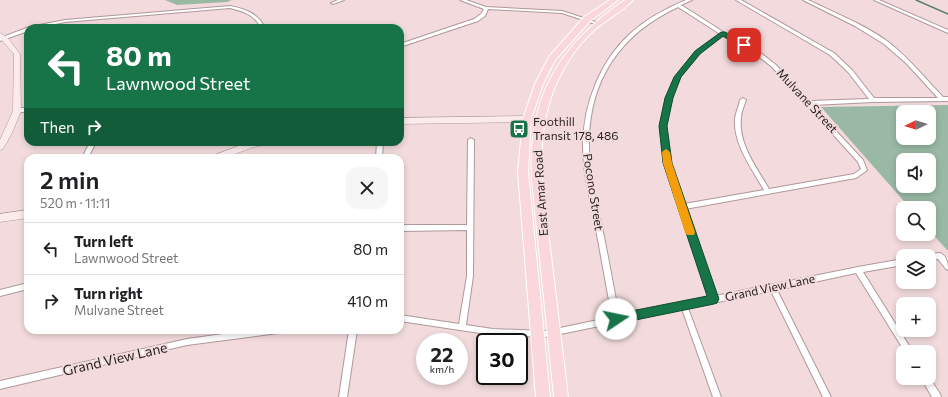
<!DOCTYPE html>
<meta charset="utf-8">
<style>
:root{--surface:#fff;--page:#f6f6f6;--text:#202124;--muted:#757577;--line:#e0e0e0}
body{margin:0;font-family:Commissioner,sans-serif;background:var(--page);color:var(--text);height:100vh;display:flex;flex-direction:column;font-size:15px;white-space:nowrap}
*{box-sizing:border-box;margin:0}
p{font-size:13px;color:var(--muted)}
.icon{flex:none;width:22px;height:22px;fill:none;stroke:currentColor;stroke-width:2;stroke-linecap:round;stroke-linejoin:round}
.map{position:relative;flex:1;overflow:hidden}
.sheet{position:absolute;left:24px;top:154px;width:380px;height:180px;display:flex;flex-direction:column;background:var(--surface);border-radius:12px;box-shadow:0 2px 6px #0003}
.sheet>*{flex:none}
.guide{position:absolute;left:24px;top:24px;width:380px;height:122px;border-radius:12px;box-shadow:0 2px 6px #0003;background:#177449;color:#fff;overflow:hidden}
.needle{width:26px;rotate:265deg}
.buttons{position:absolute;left:896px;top:105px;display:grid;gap:8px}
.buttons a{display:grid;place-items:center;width:40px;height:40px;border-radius:8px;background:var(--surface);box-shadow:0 2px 6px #0003;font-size:20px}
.speed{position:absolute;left:416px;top:333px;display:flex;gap:8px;font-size:20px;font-weight:700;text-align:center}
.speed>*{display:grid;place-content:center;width:52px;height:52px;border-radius:50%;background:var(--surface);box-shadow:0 2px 6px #0003;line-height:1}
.speed small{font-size:10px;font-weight:400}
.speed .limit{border:2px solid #111;border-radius:6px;background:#fff;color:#111}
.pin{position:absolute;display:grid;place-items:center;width:34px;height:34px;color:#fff;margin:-17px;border-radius:8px;box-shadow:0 2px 6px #0006}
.me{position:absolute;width:44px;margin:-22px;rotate:79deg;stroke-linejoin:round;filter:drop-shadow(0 0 3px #0008)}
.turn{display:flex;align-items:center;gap:14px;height:84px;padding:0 16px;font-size:18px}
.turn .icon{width:52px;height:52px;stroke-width:2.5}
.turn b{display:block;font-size:28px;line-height:34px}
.then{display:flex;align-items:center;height:38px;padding:0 16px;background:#0003;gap:8px;font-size:15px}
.round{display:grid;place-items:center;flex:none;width:42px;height:42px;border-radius:12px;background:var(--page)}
.headline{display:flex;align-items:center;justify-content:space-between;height:68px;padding:0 16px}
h1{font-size:24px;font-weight:600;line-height:30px}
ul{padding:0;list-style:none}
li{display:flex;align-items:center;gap:12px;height:52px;padding:0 16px;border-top:1px solid var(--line)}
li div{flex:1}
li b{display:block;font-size:15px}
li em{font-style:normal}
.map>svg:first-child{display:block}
.green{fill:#9ab9a5;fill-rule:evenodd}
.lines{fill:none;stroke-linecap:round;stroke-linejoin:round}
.stream{stroke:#5a7c66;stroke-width:1.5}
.street-casing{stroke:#ae989a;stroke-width:2}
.secondary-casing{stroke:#ae989a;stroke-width:1}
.primary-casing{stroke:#fff;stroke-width:2}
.street{fill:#fff;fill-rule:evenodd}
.secondary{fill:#fcebed;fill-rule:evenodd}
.primary{fill:#fad7db;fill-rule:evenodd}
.route{fill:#177449;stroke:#0f4b2f}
.slow{fill:#f59e0b}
.labels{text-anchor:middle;stroke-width:4;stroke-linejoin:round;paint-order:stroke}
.street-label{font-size:12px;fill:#261e1f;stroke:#f3dbdd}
.poi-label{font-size:12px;fill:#261e1f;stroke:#f3dbdd;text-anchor:start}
.near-street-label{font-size:14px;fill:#261e1f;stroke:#f3dbdd}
</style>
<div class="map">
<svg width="948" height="397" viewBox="0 0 948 397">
<rect width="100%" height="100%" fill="#f3dbdd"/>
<g class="green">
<path d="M 165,0 L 232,0 L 227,2 L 177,5 Z"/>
<path d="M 948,105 L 948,250 L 947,250 L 929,230 L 929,208 L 910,208 L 821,107 ZM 903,112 L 929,112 L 929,138 L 903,138 ZM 903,160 L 929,160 L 929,186 L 903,186 Z"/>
</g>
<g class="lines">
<path class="stream" d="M 916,0 L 948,14"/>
<g class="street-casing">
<g id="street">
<path d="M 338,0 L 344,0 L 333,4 L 331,3 Z"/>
<path d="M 460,0 L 466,0 L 486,7 L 562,11 L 599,23 L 595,24 L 562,13 L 488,9 L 485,16 L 478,21 L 400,47 L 400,44 L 474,19 L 481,14 L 484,9 Z"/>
<path d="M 686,0 L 692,0 L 681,5 L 725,33 L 757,50 L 776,65 L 809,101 L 869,99 L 848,72 L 830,55 L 736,0 L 741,0 L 834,53 L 852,70 L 874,98 L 938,98 L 907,64 L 884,44 L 855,26 L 803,0 L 808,0 C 835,13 863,24 887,41 C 908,57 925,78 943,97 L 948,97 L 948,101 L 873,102 L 812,105 L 863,160 L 867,170 L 866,171 L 856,178 L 685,209 L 715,296 L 858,267 L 903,259 L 903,265 L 863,272 L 913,352 L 905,352 L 856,273 L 777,290 L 831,397 L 823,397 L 771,291 L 688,308 L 721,397 L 713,397 L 682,309 L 546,337 L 493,335 L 400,321 L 400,315 L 459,324 L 467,276 L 467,230 L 400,231 L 400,225 L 467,225 L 468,140 L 471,138 L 474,140 L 473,276 L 466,325 L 493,329 L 546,331 L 612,317 C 606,284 600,251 594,218 C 589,195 583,171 583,146 C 583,105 600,60 632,32 C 648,18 667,8 686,0 ZM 678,7 L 720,34 L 696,51 L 676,77 L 666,97 L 660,125 L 664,163 L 679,206 L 678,207 L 679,209 L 709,297 L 619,316 C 613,283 607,250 600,218 C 595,194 589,170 589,146 C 588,81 620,34 678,7 ZM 723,36 L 753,52 L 772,67 L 858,162 L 861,169 L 854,174 L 769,189 C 757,168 738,144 741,118 C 741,112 744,106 746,100 L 743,98 L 740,100 C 739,106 736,112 735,118 C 733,144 752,169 764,190 L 684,204 L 670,163 L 666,125 L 672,97 L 680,77 L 700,53 Z"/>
<path d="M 874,0 L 879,0 L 948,30 L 948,33 Z"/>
<path d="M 230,6 C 245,9 258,13 265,28 L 261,28 C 255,15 243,11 230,8 L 65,22 L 37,28 L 28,28 L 28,31 L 0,41 L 0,38 L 29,27 L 65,20 Z"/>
<rect x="181" y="26" width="4" height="2"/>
<path d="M 28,107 L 28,111 L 17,113 L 14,111 L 17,109 Z"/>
<path d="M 90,142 L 96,142 L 88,158 L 82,158 Z"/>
<path d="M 377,142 L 383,142 L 382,158 L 376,158 Z"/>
<path d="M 940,253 C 947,256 948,263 948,270 L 946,269 L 938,259 L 929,260 L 929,256 L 926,256 L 929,254 Z"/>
<path d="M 28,283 L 28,289 L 0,296 L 0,290 Z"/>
<path d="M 252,330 L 282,330 L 281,332 L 278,333 L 187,345 L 0,389 L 0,381 L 187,339 Z"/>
<path d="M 349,330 L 357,330 L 347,397 L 339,397 Z"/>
<path d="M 929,377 L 940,394 L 941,397 L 932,397 L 921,378 Z"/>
</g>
</g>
<g class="secondary-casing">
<g id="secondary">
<path d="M 0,33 L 7,37 L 20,54 L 21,111 L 12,133 L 3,149 L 0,150 L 0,140 L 13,111 L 14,54 L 0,38 Z"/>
<path d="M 527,116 L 540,118 L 544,121 L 540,124 L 527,122 L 400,124 L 400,118 Z"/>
<path d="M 249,142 L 267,142 L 266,144 L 251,148 L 224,158 L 211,158 L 212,156 Z"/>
<path d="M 28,210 L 28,218 L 0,222 L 0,214 Z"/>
</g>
</g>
<g class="primary-casing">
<g id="primary">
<path d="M 610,0 L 618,0 L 590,21 L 555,60 L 543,84 L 531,119 L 528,172 L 550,397 L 536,397 L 518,172 L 523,119 L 535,84 L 549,57 L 584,17 Z"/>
<path d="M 625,0 L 633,0 C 622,12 605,20 592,32 C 551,72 538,125 542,181 L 568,397 L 554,397 L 532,181 C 527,98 558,46 625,0 Z"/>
</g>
</g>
<use href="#street" class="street"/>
<use href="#secondary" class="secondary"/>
<use href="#primary" class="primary"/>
</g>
<path class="route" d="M 721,32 L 725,32 L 748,45 L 742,47 L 723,36 L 700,54 L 681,77 L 673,98 L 667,126 L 672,163 L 719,299 L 717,303 L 714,304 L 616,324 L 612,323 L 611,319 L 612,316 L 616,314 L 707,296 L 663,163 L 659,126 L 665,98 L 674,77 L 695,51 Z"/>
<path class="slow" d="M 666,149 L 670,152 L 672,163 L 695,232 L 694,235 L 687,235 L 685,232 L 663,163 L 662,152 Z"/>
<defs>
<g id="bus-square" transform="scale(1)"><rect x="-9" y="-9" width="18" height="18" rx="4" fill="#177449" stroke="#f3dbdd"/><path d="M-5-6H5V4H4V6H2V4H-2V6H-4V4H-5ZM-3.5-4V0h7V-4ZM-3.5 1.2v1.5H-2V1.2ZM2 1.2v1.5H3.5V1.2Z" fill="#fff"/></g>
</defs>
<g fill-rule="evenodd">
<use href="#bus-square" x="519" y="129"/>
</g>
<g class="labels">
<g class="street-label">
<text transform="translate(807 101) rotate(47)" y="4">Mulvane Street</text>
<text transform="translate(593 192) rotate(81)" y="4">Pocono Street</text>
<text transform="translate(541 193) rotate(-94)" y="4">East Amar Road</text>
<text transform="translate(770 288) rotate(-12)" y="4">Grand View Lane</text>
</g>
<g class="poi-label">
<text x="533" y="126">Foothill<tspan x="533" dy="14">Transit 178, 486</tspan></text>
</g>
<g class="near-street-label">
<text transform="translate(115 359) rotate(-13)" y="5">Grand View Lane</text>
</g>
</g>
</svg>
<div class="buttons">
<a><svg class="needle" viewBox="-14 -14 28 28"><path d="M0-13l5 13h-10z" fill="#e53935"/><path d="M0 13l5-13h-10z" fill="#757577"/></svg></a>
<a><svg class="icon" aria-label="sound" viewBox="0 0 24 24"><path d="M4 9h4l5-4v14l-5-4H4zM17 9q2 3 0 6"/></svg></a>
<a><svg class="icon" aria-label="search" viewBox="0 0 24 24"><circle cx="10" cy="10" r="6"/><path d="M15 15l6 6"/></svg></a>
<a><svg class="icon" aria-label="layers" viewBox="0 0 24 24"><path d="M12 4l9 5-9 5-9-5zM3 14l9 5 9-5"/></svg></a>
<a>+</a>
<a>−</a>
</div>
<div class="speed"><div>22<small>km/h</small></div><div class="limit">30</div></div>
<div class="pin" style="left:744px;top:45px;background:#d93025"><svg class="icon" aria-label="arrive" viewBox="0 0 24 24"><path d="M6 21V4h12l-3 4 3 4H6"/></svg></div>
<svg class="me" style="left:616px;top:319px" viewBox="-20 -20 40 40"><circle r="19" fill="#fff"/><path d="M0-13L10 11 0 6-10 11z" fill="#177449"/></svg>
<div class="guide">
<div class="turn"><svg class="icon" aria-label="left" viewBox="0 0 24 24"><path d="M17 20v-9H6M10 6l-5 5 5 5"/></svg><div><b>80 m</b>Lawnwood Street</div></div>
<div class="then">Then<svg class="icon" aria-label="right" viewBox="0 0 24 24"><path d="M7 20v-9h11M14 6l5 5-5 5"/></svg></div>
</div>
<section class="sheet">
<div class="headline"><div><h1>2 min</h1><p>520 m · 11:11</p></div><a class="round"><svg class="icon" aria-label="close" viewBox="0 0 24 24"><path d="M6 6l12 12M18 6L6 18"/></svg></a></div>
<ul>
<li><svg class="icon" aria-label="left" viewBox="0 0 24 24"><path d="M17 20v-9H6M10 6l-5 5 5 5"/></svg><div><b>Turn left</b><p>Lawnwood Street</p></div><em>80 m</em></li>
<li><svg class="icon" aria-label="right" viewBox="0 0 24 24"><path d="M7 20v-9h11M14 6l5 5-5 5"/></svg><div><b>Turn right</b><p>Mulvane Street</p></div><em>410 m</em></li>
</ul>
</section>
</div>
